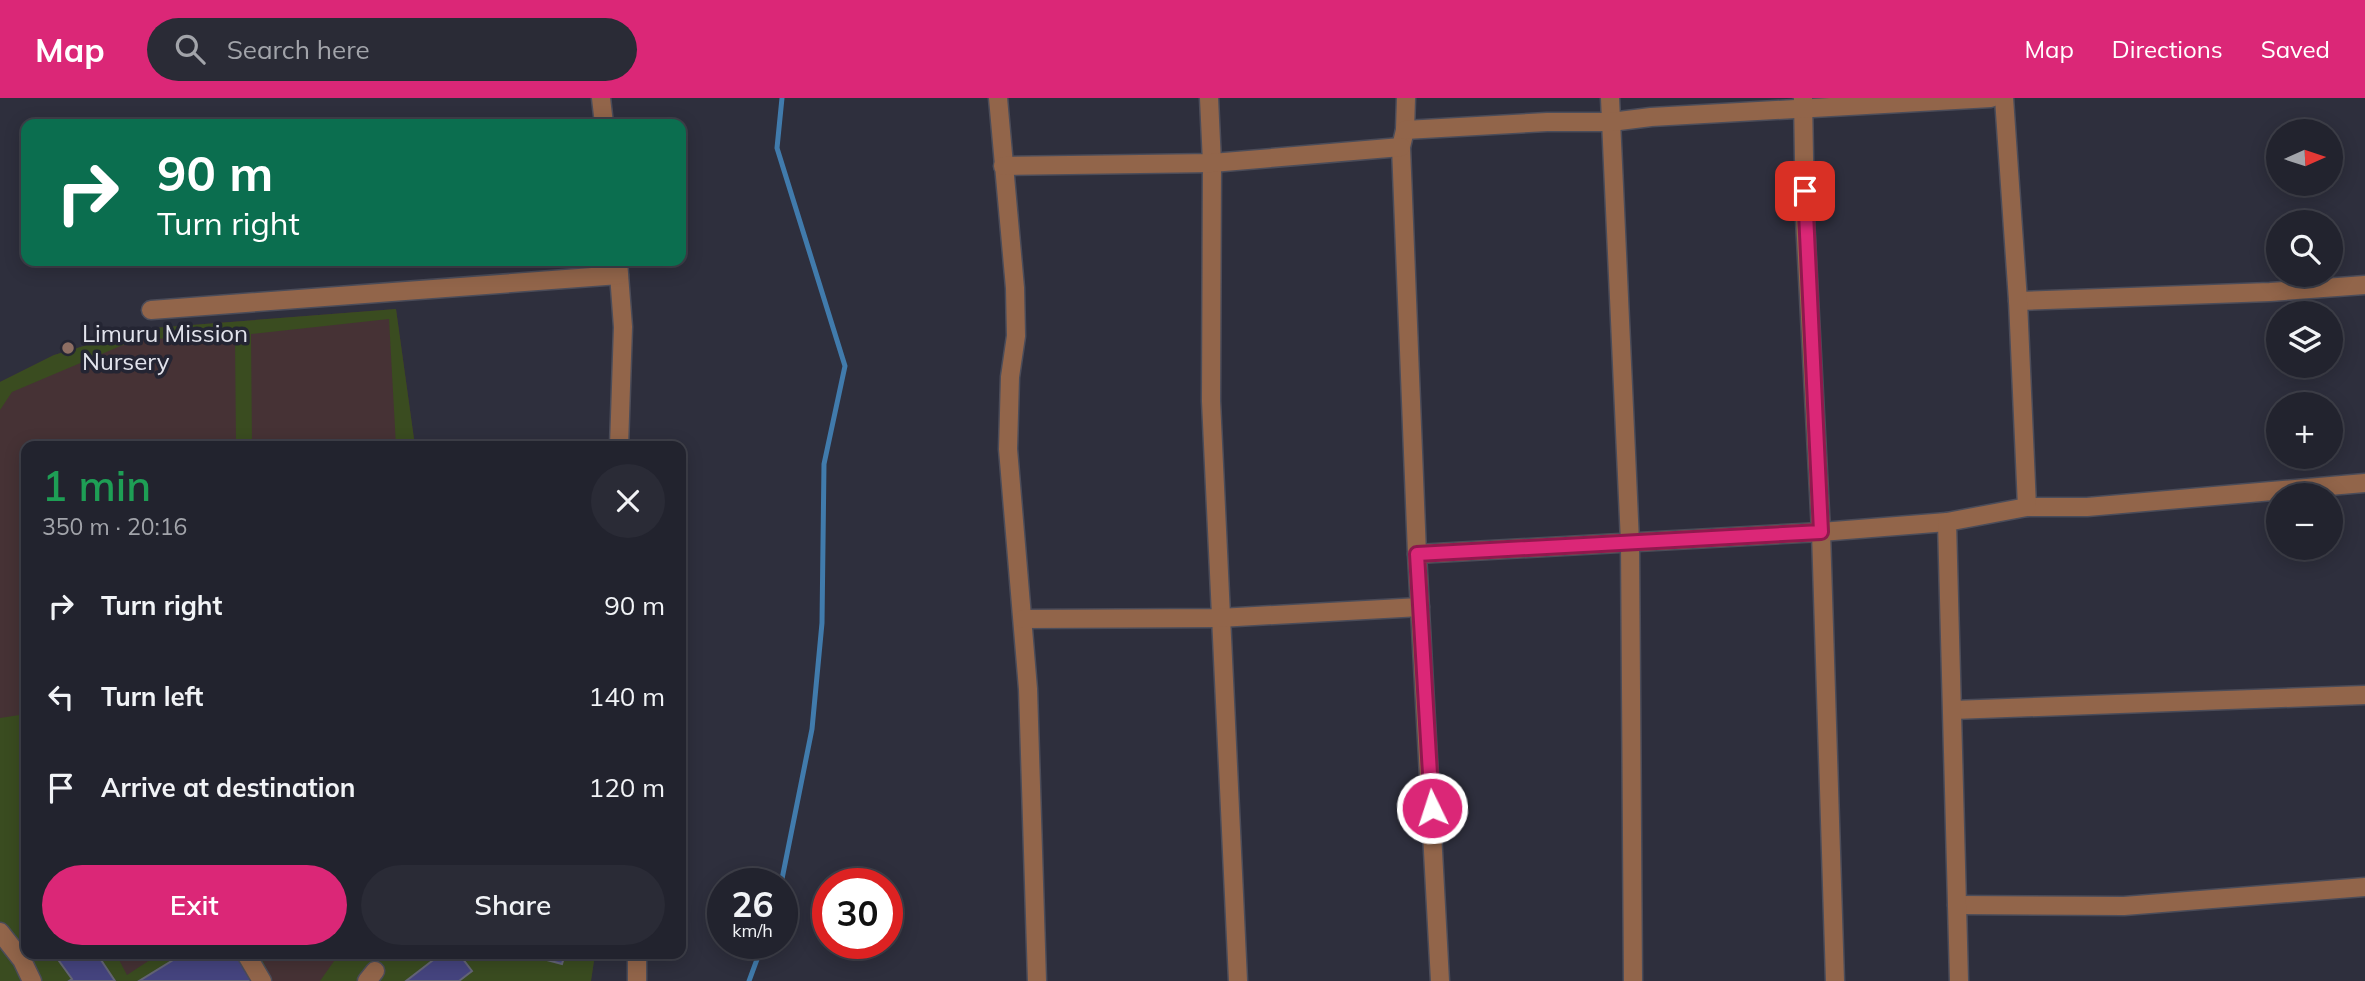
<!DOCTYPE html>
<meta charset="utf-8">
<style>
:root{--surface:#22232e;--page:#2a2b36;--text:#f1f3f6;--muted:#a2a4aa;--line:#3f404a;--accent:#db2777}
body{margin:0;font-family:Mulish,sans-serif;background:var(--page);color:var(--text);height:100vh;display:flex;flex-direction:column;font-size:26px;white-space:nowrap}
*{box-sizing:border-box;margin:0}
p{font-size:23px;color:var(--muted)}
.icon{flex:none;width:38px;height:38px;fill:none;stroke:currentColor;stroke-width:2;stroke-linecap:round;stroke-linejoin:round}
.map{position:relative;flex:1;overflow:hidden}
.drawer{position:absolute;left:21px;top:343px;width:665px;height:518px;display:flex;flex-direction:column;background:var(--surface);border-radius:14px;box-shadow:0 4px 18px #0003,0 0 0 2px var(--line)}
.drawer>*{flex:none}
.hud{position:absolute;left:21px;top:21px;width:665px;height:147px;border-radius:14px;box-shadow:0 4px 18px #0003,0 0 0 2px var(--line);background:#0b6e4f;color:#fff;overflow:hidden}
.needle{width:46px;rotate:87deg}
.buttons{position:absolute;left:2266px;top:21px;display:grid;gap:14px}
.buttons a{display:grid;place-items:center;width:77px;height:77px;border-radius:50%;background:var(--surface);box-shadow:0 4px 18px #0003,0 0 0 2px var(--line);font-size:35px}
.speed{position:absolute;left:707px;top:770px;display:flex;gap:14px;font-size:35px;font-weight:700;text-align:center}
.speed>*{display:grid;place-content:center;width:91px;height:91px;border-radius:50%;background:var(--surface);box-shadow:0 4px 18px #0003,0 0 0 2px var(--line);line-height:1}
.speed small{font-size:18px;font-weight:400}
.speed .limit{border:10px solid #d22;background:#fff;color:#111}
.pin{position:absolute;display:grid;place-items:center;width:60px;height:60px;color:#fff;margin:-30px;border-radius:14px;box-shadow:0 4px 10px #0006}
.me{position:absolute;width:77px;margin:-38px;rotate:356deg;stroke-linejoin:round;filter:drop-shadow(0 0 5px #0008)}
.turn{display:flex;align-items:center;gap:24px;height:147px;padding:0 21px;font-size:32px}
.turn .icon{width:91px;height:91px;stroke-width:2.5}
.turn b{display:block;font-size:49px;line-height:60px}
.round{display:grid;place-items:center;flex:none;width:74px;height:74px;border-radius:37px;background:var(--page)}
.head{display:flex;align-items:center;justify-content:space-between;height:119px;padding:0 21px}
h1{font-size:42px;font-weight:600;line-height:52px;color:#1e9e55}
.action{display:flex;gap:14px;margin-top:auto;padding:14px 21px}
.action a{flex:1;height:80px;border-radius:42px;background:var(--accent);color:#fff;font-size:28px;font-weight:600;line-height:80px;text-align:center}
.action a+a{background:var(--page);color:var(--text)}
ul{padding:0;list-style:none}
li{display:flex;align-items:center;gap:21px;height:91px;padding:0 21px}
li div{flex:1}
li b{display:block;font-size:26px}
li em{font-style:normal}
header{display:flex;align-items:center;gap:42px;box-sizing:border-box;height:98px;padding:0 35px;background:var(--accent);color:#fff}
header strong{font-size:33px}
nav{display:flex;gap:38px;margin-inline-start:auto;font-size:24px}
.search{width:490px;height:63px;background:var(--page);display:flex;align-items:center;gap:18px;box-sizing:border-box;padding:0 24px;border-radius:38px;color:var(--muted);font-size:26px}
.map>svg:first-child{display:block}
.education{fill:#463235}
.grass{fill:#3a4c20}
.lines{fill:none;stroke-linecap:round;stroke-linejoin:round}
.stream{stroke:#417bac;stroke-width:5}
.building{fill:#45447f;stroke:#646576;stroke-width:2}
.minor-casing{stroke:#4b4c59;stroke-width:21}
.minor{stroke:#92654a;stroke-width:18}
.route-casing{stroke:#8e194d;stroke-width:18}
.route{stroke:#db2777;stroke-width:12}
.education-dot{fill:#8d6e63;stroke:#242533;stroke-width:2.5}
.labels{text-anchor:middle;stroke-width:7;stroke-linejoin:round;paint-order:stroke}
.poi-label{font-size:24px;fill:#e2e3ec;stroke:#242533;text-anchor:start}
</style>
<header>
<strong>Map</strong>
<div class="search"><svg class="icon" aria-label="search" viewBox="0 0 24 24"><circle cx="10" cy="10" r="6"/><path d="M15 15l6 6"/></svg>Search here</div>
<nav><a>Map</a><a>Directions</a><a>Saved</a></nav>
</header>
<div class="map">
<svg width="2365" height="883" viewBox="0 0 2365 883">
<rect width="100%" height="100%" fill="#2e2f3d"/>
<path class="education" d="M 396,211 L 415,348 L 26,348 L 26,856 L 595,856 L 591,883 L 0,883 L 0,284 L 54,257 L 140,231 Z"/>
<g class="grass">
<path d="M 396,211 L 415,348 L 396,348 L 389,221 L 251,236 L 252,348 L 236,348 L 235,239 L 137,241 L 12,294 L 0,312 L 0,284 L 54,257 L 140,231 Z"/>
<path d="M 26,616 L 26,856 L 116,856 L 127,877 L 159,856 L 260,856 L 272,883 L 0,883 L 0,620 Z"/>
<path d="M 339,856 L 595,856 L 591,883 L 320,883 Z"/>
</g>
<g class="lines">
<g class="stream">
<path d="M 781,786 L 812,631 L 822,525 L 824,366 L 845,268 L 777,50 L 782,0"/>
<path d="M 749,883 L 763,845"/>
</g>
</g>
<g class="building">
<path d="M 54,856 L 97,856 L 115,883 L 69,883 L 72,881 Z"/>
<path d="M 183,856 L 238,856 L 254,883 L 139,883 Z"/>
<path d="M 441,856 L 459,856 L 472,873 L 459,883 L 406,883 Z"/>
<path d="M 549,856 L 565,856 L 562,866 L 547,862 Z"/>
</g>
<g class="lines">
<g class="minor-casing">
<g id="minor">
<path d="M 601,0 L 604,26"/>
<path d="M 998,0 L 1015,190 L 1016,238 L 1010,279 L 1008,351 L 1028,591 L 1037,883"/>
<path d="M 1209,0 L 1212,65 L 1211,303 L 1238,883"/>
<path d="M 1406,0 L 1405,32 L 1401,49 L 1417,456"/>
<path d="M 1610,0 L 1630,444 L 1633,883"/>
<path d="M 1803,0 L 1805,121 L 1821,434 L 1835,883"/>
<path d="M 1405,32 L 1547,24 L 1611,24 L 1651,19 L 1991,0"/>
<path d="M 1003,68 L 1212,65 L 1401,49"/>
<path d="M 618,163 L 623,229 L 619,348"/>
<path d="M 2018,203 L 2270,194 L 2365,187"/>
<path d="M 151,212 L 619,177"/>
<path d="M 2027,409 L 2087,409 L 2365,385"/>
<path d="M 1023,521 L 1219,520 L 1420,509"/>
<path d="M 1953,612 L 2365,597"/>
<path d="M 1957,807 L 2124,808 L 2365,789"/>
<path d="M 0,834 L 22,862 L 32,883"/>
<path d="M 246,856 L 262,883"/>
<path d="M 637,856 L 637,883"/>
<path d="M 367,883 L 375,873"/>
<path d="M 1440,883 L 1417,456 L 1821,434 L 1947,424"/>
<path d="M 1959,883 L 1947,424 L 2027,409 L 2018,203 L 2004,0"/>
</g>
</g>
<use href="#minor" class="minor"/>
</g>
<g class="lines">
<g class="route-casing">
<path id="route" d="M 1432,710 L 1417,456 L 1821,434 L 1805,93"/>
</g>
<use href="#route" class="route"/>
</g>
<circle class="education-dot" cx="68" cy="250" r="7"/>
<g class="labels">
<g class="poi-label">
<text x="82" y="244">Limuru Mission<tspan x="82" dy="28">Nursery</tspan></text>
</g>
</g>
</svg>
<div class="buttons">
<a><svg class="needle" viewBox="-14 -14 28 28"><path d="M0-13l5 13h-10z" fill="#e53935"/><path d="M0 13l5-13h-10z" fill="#a2a4aa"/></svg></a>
<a><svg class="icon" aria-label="search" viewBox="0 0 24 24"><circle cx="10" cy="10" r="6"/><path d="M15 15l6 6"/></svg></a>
<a><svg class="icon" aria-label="layers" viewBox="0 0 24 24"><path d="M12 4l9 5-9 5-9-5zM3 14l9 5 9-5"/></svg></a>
<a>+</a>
<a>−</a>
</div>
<div class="speed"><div>26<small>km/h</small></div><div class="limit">30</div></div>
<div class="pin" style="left:1805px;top:93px;background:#d93025"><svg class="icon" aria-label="arrive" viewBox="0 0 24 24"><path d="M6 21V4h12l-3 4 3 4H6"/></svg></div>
<svg class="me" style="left:1432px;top:710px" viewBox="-20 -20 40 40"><circle r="17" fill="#db2777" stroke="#fff" stroke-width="3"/><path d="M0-11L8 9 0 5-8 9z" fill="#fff"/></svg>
<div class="hud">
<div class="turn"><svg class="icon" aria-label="right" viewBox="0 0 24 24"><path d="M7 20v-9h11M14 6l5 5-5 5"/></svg><div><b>90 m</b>Turn right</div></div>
</div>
<section class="drawer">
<div class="head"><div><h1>1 min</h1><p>350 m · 20:16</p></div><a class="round"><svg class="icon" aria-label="close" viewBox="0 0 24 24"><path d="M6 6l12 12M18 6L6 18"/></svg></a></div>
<ul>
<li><svg class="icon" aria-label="right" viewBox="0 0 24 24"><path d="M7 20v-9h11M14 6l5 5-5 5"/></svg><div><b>Turn right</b></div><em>90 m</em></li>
<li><svg class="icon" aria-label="left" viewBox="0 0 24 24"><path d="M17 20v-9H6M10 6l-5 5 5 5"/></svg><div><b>Turn left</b></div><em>140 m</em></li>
<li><svg class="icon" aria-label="arrive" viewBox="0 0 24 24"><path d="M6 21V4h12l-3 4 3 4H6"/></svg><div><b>Arrive at destination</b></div><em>120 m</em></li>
</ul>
<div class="action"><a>Exit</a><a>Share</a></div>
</section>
</div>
